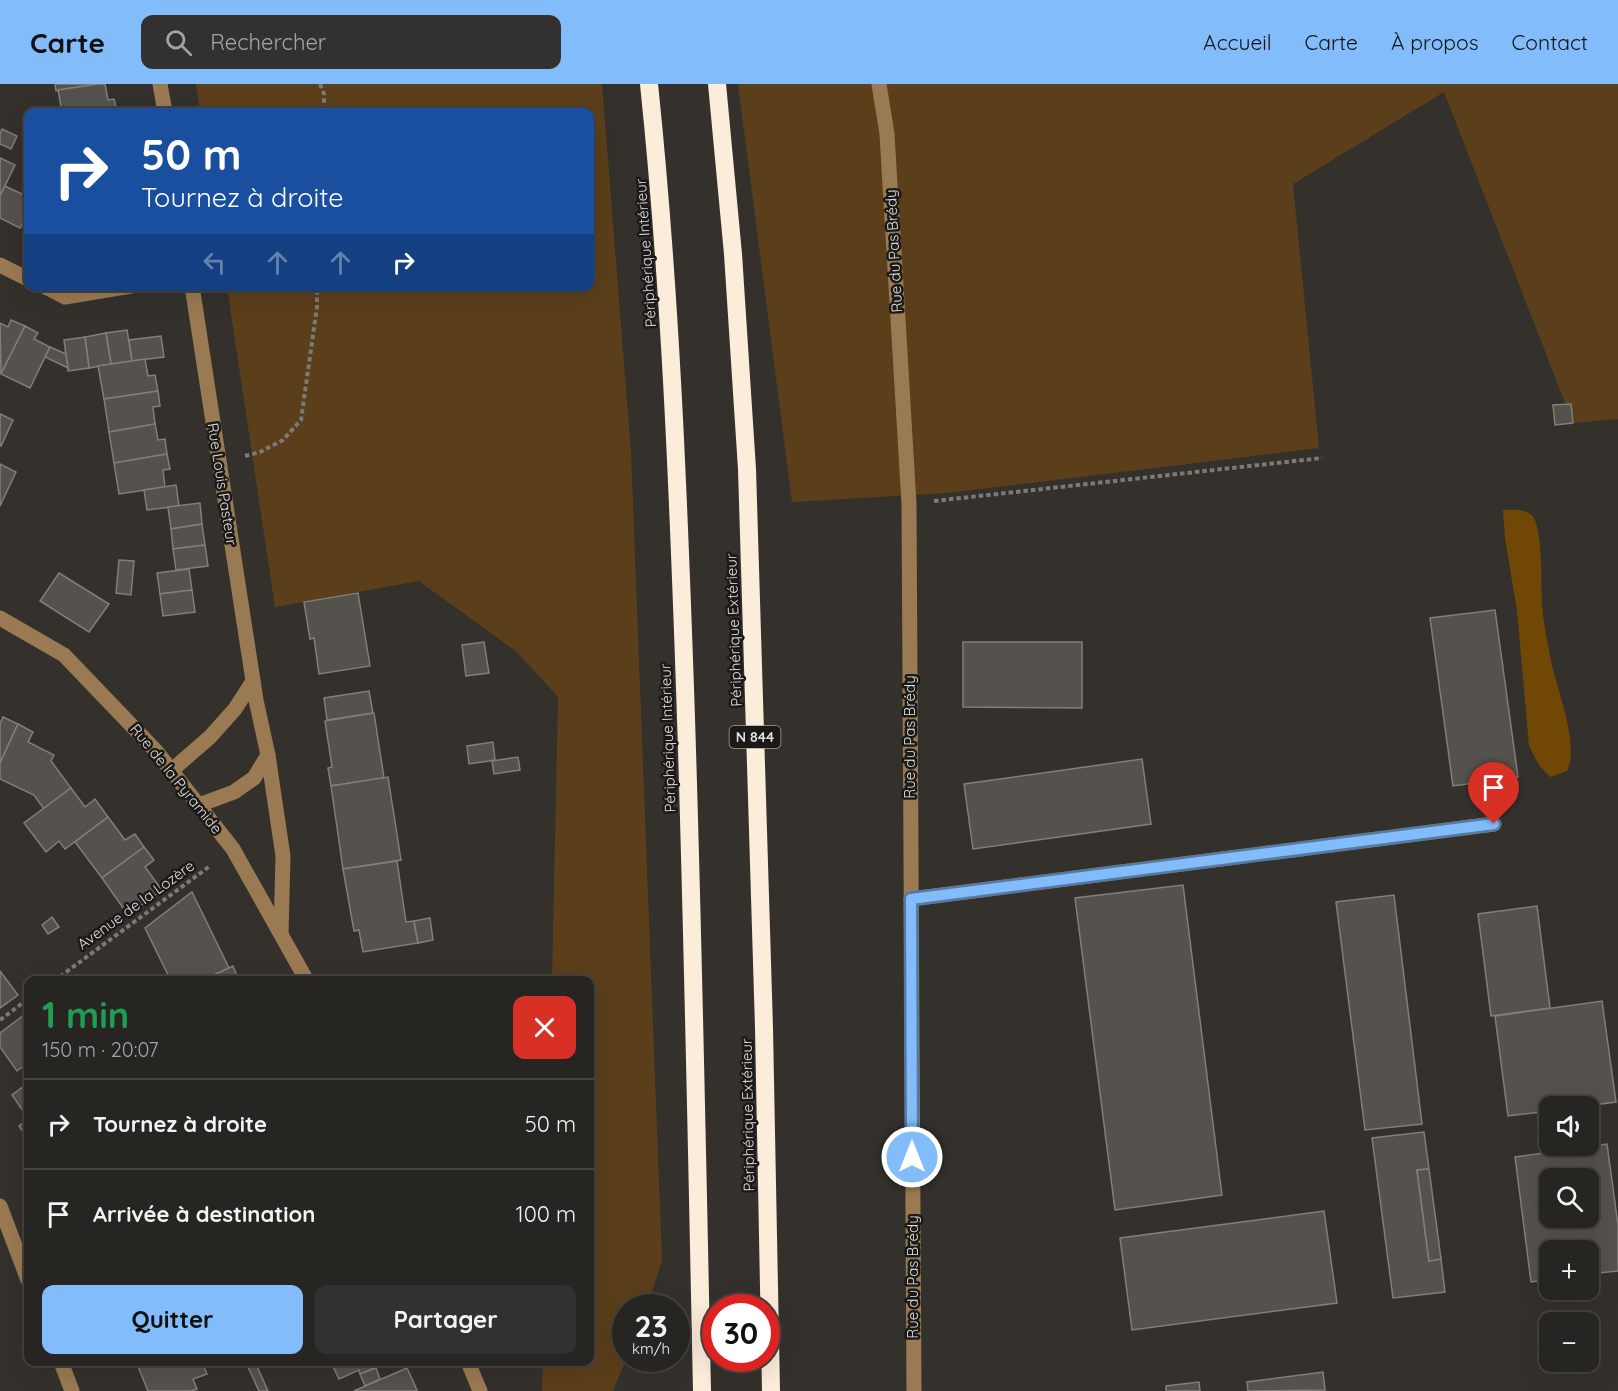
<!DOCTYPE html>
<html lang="fr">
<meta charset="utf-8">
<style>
:root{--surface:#272522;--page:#33312f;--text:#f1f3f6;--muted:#a4a5a5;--line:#434240;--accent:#82bcfa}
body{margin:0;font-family:Quicksand,sans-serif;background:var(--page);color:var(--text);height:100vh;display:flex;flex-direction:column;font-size:22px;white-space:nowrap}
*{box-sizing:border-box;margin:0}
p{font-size:20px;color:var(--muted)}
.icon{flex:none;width:33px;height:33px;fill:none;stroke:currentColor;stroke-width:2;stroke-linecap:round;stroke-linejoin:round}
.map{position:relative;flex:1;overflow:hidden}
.sheet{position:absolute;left:24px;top:892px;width:570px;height:390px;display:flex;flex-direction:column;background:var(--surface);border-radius:12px;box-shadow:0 6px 24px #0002,0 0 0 2px var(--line)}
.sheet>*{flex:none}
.guide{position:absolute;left:24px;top:24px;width:570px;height:183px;border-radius:12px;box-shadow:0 6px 24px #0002,0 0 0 2px var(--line);background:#1a4fa0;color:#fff;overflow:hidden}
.buttons{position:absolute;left:1539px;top:1012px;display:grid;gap:12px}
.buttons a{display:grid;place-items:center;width:60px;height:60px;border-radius:12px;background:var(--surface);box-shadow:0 6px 24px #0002,0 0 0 2px var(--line);font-size:30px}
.speed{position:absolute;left:612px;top:1210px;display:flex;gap:12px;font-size:30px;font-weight:700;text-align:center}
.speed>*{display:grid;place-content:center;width:78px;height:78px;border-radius:50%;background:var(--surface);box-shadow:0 6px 24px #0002,0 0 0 2px var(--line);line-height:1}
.speed small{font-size:15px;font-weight:400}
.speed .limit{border:9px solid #d22;background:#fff;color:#111}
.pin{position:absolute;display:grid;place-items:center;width:51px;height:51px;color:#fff;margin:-62px -26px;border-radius:50% 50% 50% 0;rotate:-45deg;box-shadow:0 0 6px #0007}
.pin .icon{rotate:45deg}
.me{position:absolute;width:66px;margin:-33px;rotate:0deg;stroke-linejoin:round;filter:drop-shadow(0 0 4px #0008)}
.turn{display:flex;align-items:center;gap:21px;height:126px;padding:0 18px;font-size:27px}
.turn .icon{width:78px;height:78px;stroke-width:2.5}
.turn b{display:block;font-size:42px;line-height:51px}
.lanes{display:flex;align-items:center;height:57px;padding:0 18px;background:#0003;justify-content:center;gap:30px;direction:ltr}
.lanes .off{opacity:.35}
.round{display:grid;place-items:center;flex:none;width:63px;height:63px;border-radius:12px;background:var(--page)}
.head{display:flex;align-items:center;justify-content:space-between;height:102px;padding:0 18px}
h1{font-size:36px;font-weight:700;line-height:45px;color:#1e9e55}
.button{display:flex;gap:12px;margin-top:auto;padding:12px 18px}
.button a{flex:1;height:69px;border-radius:12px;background:var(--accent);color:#111;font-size:24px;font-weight:700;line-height:69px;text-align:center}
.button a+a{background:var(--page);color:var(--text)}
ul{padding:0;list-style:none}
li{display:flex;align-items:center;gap:18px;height:90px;padding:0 18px;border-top:2px solid var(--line)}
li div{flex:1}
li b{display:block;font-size:22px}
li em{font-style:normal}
header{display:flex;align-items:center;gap:36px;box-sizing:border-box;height:84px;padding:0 30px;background:var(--accent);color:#111}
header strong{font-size:28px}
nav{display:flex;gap:33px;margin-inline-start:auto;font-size:21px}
.search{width:420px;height:54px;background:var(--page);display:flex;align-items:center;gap:15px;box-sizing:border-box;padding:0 21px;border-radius:12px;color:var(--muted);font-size:22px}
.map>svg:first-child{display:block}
.green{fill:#5b3f1b}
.water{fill:#704705}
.building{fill:#55514d;stroke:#827e79;stroke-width:1.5;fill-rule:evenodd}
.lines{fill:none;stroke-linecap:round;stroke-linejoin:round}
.path{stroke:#7c7976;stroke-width:4;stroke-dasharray:4.5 3;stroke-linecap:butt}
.minor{stroke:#9a7a52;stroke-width:15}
.highway{stroke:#fcecda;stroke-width:18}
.route-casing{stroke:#547aa2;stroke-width:15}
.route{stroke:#82bcfa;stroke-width:10}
.labels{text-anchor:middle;stroke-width:5;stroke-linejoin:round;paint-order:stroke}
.shield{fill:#1a1917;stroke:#a5a3a1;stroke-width:1.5}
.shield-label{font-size:14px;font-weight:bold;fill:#e0dedc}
.street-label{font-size:15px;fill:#e0dedc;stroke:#1a1917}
</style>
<header>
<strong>Carte</strong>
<div class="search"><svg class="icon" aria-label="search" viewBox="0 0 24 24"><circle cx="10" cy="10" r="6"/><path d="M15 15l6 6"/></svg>Rechercher</div>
<nav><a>Accueil</a><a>Carte</a><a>À propos</a><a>Contact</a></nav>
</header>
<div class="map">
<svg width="1618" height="1307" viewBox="0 0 1618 1307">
<rect width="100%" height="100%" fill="#34312d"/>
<g class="green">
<path d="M 196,0 L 602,0 L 631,369 L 662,1176 L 647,1224 L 626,1224 L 626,1275 L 613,1307 L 542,1307 L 543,1278 L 590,1278 L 590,897 L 552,897 L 558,613 L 517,568 L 419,497 L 275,523 L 227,203 L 590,202 L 590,28 L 200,28 Z"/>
<path d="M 738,0 L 1618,0 L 1618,335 L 1573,339 L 1444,8 L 1293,100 L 1319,364 L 947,409 L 792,418 Z"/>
</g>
<path class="water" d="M 1503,426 C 1514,426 1526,424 1533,433 C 1543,447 1541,501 1542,520 C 1543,536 1546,551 1549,566 C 1553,598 1581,658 1567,687 L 1550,693 L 1539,681 L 1529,662 L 1517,527 L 1505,454 Z"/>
<g class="building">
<path d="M 55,0 L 98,0 L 56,7 Z"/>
<path d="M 98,0 L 105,0 L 108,16 L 114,15 L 117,28 L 62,28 L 58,6 Z"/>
<path d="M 2,45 L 17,52 L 11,65 L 0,60 L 0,50 Z"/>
<path d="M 0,74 L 15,81 L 0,112 Z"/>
<path d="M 5,102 L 28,113 L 28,127 L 20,144 L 0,134 L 0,112 Z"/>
<path d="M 11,236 L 25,242 L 1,290 L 0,239 L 8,243 Z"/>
<path d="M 25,242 L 38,249 L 34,255 L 50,263 L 30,304 L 1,290 Z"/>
<path d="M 127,246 L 132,277 L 111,280 L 106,249 Z"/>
<path d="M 106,249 L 111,280 L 89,284 L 85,253 Z"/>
<path d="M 161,252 L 164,273 L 132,277 L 129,256 Z"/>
<path d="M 85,253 L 89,284 L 68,287 L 64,256 Z"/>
<path d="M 50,263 L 66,270 L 68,284 L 45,273 Z"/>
<path d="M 145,275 L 148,292 L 155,291 L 158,307 L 104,315 L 98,282 Z"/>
<path d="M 158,307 L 160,322 L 153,323 L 155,340 L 109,348 L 104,315 Z"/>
<path d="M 1571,320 L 1573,339 L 1555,341 L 1553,321 Z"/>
<path d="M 0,330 L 13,336 L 1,362 L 0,362 Z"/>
<path d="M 155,340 L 158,356 L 165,355 L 167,370 L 114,379 L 109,348 Z"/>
<path d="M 167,370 L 170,385 L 163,386 L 165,403 L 119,410 L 114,379 Z"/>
<path d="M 0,380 L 16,388 L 0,422 Z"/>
<path d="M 176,401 L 179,422 L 147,426 L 144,406 Z"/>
<path d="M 200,419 L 202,440 L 171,445 L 168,423 Z"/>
<path d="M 202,440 L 205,461 L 173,465 L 171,445 Z"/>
<path d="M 205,461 L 208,482 L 176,486 L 173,465 Z"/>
<path d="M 119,476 L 134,477 L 131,511 L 116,509 Z"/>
<path d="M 189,485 L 192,506 L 160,510 L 157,489 Z"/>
<path d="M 59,489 L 109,520 L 89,548 L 40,517 Z"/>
<path d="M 192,506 L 195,528 L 163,532 L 160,510 Z"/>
<path d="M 358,509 L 370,582 L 319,590 L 314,554 L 310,555 L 304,518 Z"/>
<path d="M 1495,526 L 1518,693 L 1453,702 L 1430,534 Z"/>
<path d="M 484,558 L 489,589 L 466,592 L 462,561 Z"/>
<path d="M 963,558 L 1082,558 L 1082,624 L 963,623 Z"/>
<path d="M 369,607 L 373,629 L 327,636 L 324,614 Z"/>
<path d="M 374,629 L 384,694 L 331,702 L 328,684 L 332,683 L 325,637 Z"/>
<path d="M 3,633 L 18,640 L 0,679 L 0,640 Z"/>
<path d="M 18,640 L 33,648 L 28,658 L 54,671 L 51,677 L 71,704 L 44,725 L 34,711 L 0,695 L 0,679 Z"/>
<path d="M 493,658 L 495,676 L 469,680 L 467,662 Z"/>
<path d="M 518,673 L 520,686 L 494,690 L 492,677 Z"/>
<path d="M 1142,675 L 1151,740 L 973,765 L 964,700 Z"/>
<path d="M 388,693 L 401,776 L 343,785 L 331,702 Z"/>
<path d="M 71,704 L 85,723 L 95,715 L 108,733 L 65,765 L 59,757 L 46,768 L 24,739 Z"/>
<path d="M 108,733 L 125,756 L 135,750 L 144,763 L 102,794 L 75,758 Z"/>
<path d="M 144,763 L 154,776 L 145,783 L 162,806 L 128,831 L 102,794 Z"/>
<path d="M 397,777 L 406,838 L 414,837 L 418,859 L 363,868 L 359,846 L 354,847 L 343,785 Z"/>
<path d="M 1183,801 L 1222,1111 L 1115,1126 L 1075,814 Z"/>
<path d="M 192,808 L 229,884 L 201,897 L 171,897 L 145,844 Z"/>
<path d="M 1394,811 L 1422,1040 L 1365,1046 L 1336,818 Z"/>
<path d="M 1537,822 L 1550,924 L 1491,932 L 1478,830 Z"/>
<path d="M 52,833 L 59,843 L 48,850 L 42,841 Z"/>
<path d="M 430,834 L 433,856 L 418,859 L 414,837 Z"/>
<path d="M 233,882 L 239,897 L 201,897 L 229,884 Z"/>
<path d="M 0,887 L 18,911 L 0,924 Z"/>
<path d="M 1602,917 L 1616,1018 L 1578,1023 L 1550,1023 L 1550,1027 L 1508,1032 L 1495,932 Z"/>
<path d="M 28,928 L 28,986 L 25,981 L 17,987 L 0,963 L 0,949 Z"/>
<path d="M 28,999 L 28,1034 L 12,1011 Z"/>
<path d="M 28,1035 L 28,1055 L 19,1042 Z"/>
<path d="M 1424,1048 L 1429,1085 L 1417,1086 L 1429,1177 L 1441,1175 L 1445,1208 L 1393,1214 L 1372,1054 Z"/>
<path d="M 1607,1060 L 1618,1141 L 1618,1187 L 1588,1190 L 1588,1167 L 1550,1167 L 1550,1195 L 1531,1198 L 1515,1073 ZM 1550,1095 L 1588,1095 L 1588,1134 L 1550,1134 Z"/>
<path d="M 1429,1085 L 1441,1175 L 1429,1177 L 1417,1086 Z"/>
<path d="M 1324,1127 L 1337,1219 L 1132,1246 L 1120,1154 Z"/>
<path d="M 143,1278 L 202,1278 L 207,1290 L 193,1295 L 197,1305 L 191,1307 L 148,1307 L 137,1280 Z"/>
<path d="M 331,1278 L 388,1278 L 360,1290 L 359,1286 L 339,1295 Z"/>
<path d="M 256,1280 L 268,1307 L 259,1307 L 248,1283 Z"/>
<path d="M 376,1284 L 380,1295 L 365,1302 L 360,1290 Z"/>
<path d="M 407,1284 L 417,1306 L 414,1307 L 354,1307 Z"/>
<path d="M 1323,1288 L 1325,1306 L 1248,1307 L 1247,1298 Z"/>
<path d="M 1199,1298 L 1200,1307 L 1166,1307 L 1166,1302 Z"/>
</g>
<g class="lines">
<g class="path">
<path d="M 320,0 L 324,10 L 324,28"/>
<path d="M 245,372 L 260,368 L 283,356 L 301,336 L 317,223 L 317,202"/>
<path d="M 934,417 L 1322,374"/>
<path d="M 54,897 L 210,782"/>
<path d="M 0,936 L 28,915"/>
</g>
<g class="minor">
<path d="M 160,0 L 165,28"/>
<path d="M 879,0 L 887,50 L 909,420 L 914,1307"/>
<path d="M 0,181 L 28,195"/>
<path d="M 44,202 L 65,213 L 131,202"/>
<path d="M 192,202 L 256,616 L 268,671 L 283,772 L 281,850"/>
<path d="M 0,534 L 64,571 L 156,667 L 233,765 L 307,897"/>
<path d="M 172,686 L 210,653 L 235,625 L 253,597"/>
<path d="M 199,721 L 234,708 L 254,694 L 268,671"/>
<path d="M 911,815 L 1494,740"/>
<path d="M 0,1122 L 28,1196"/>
<path d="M 61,1278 L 72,1307"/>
<path d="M 468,1278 L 480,1307"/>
</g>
<g class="highway">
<path d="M 649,0 C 670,201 678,402 685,604 C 693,838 697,1073 702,1307"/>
<path d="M 717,0 L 733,170 L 747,385 L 764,944 L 771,1307"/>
</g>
</g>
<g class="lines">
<g class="route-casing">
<path id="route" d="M 912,1073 L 911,815 L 1494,740"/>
</g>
<use href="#route" class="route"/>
</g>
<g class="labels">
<rect class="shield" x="729.5" y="642" width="51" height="22" rx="4.5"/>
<g class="shield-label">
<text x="755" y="658">N 844</text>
</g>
<g class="street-label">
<text transform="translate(894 167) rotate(-93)" y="5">Rue du Pas Brédy</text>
<text transform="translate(646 169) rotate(-94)" y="5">Périphérique Intérieur</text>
<text transform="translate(222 400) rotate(81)" y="5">Rue Louis Pasteur</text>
<text transform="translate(734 546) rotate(-92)" y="5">Périphérique Extérieur</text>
<text transform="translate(910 653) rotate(-90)" y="5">Rue du Pas Brédy</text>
<text transform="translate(668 654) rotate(-92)" y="5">Périphérique Intérieur</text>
<text transform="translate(176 695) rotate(51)" y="5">Rue de la Pyramide</text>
<text transform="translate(136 821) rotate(-36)" y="5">Avenue de la Lozère</text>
<text transform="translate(748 1031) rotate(-91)" y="5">Périphérique Extérieur</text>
<text transform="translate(913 1193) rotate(-90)" y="5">Rue du Pas Brédy</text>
</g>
</g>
</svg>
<div class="buttons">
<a><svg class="icon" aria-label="sound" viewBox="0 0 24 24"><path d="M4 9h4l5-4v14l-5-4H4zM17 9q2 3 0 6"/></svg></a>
<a><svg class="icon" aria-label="search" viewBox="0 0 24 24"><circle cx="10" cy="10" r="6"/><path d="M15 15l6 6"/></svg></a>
<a>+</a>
<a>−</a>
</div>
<div class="speed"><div>23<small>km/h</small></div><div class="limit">30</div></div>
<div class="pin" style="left:1494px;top:740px;background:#d93025"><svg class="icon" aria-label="arrive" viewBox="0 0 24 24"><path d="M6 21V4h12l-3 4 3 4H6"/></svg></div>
<svg class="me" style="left:912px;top:1073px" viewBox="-20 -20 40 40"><circle r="17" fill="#82bcfa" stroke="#fff" stroke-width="3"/><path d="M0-11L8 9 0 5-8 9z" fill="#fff"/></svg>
<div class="guide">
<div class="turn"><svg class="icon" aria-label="right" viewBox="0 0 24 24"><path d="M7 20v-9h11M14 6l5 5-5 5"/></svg><div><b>50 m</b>Tournez à droite</div></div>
<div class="lanes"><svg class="icon off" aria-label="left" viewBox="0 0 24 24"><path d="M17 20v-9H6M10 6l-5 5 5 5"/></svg><svg class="icon off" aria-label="ahead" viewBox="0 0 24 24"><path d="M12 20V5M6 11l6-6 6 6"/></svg><svg class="icon off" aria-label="ahead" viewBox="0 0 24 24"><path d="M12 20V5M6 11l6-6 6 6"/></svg><svg class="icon" aria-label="right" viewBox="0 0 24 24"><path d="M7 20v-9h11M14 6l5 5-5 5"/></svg></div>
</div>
<section class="sheet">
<div class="head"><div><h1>1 min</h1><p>150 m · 20:07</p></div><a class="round" style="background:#d93025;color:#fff"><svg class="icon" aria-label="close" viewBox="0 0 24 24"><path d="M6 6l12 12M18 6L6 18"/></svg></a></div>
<ul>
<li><svg class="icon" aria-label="right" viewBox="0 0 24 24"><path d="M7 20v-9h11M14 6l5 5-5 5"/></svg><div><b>Tournez à droite</b></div><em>50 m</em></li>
<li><svg class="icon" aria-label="arrive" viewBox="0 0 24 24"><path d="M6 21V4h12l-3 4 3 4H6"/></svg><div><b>Arrivée à destination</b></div><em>100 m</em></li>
</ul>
<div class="button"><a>Quitter</a><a>Partager</a></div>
</section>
</div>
